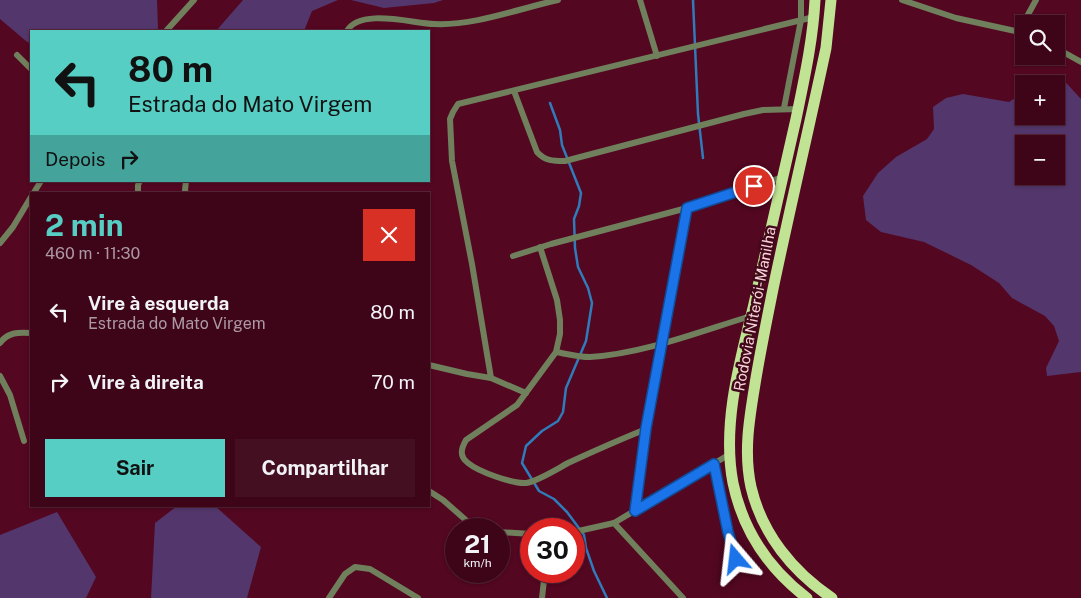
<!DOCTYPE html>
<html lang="pt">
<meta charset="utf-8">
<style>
:root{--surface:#3e0519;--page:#450f22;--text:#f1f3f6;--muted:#ad99a2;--line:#572638;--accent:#56cec4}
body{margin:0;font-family:"Public Sans",sans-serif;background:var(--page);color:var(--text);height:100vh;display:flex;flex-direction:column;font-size:19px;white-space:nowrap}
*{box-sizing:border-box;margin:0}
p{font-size:16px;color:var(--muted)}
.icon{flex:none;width:28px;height:28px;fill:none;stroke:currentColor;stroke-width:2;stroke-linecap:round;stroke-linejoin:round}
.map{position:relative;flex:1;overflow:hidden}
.drawer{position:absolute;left:30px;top:192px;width:400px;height:315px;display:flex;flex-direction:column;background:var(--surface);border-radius:0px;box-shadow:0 1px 4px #0004,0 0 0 1px var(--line)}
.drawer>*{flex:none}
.top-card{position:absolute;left:30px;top:30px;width:400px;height:152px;border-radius:0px;box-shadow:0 1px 4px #0004,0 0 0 1px var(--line);background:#56cec4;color:#111;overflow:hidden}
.tools{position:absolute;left:1015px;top:15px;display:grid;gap:10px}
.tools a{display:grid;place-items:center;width:50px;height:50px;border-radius:0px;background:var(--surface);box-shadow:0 1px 4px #0004,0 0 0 1px var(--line);font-size:25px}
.speed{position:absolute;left:445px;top:518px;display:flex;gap:10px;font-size:25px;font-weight:700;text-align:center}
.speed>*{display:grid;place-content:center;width:65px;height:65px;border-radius:50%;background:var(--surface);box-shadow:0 1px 4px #0004,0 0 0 1px var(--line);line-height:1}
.speed small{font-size:12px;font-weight:400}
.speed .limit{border:8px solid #d22;background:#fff;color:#111}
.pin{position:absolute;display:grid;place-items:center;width:42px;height:42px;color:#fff;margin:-21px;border:2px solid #fff;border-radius:50%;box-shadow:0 1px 5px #0007}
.me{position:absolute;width:55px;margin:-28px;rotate:343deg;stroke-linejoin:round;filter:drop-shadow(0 0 4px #0008)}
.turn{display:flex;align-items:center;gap:18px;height:105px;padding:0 15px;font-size:22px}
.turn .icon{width:65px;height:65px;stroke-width:2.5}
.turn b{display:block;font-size:35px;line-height:42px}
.then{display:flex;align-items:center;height:48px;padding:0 15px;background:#0003;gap:10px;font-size:19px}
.round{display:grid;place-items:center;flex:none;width:52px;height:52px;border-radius:0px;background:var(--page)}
.head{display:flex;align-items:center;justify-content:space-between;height:85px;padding:0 15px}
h1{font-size:30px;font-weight:700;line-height:38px;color:var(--accent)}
.action{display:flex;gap:10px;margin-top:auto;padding:10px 15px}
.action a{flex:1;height:58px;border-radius:0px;background:var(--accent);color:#111;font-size:20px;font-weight:700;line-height:58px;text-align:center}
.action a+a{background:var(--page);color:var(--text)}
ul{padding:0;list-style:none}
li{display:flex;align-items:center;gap:15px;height:70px;padding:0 15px}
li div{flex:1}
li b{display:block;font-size:19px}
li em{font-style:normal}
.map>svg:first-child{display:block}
.green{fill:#53366b;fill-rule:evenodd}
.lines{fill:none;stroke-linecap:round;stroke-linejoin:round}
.stream{stroke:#307bba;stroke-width:2.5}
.minor{stroke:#707f5c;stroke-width:6}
.trunk{stroke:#c0e493;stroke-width:11}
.route-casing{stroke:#114b97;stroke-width:12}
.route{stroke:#1a73e8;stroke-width:9}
.labels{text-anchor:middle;stroke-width:5;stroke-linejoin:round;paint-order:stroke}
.street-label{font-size:15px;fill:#fbd5db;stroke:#41091a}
</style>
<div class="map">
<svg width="1081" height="598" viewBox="0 0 1081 598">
<rect width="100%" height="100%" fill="#530721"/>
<g class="green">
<path d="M 0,0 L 157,0 L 158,28 L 156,31 L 31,31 L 31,44 L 26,41 L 0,19 Z"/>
<path d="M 243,0 L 338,0 L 312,11 L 304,31 L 216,31 Z"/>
<path d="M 351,0 L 443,0 L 434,3 L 384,8 Z"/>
<path d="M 1059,75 L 1081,99 L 1081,372 L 1047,376 L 1046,368 L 1059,341 L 1054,326 L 1045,316 L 1012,298 L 999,283 L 971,265 L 924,242 L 881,232 L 866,220 L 863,196 L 878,173 L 896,157 L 927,139 L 934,129 L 933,107 L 946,98 L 963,94 L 1009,102 L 1024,92 L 1024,116 L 1056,116 L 1056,84 L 1042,84 L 1047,77 ZM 1024,144 L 1056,144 L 1056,176 L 1024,176 Z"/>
<path d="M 177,506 L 215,506 L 261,547 L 247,598 L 151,598 L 155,523 Z"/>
<path d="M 57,512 L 96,577 L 86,598 L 0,598 L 0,535 Z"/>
</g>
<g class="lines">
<g class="stream">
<path d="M 693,0 L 698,114 L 703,158"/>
<path d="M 550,103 L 560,130 L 562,145 L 581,193 L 579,206 L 574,219 L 575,248 L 578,267 L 588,288 L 592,303 L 586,341 L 566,388 L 563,412 L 558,421 L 542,431 L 526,446 L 522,463 L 539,491 L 554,499 L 567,512 L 584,535 L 586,548 L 594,571 L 607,598"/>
</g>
<g class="minor">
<path d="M 640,0 L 657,56"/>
<path d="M 902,0 L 956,18 L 1024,33"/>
<path d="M 166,31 L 194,0"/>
<path d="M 347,31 C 360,8 411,23 434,24 C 475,26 517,9 558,0"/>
<path d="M 1019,31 L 1036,0"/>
<path d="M 1056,48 L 1081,62"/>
<path d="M 17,55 L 31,69"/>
<path d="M 514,91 L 537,152 C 545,161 553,161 565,161 L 744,114 L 763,110 L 798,109"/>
<path d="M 784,108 L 801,20 L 801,0"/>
<path d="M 33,194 L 41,181"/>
<path d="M 138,194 L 138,185 L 140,181"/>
<path d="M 186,194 L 185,190 L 186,181"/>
<path d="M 0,243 L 13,227 L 31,197"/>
<path d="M 540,247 L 557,300 L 560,320 L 560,334 L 556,352 L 517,405 L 466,440 C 461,449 459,456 468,463 C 479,472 513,484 526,483 C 538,481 557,469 568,463 C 594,451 619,440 646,429"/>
<path d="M 513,256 L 551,244 L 687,208 L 783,177"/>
<path d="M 0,343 C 8,332 19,332 31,333"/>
<path d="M 556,352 C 567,354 579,357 590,357 C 643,354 701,331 751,316"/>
<path d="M 429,365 L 467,374 L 491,378 L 526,393"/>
<path d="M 0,376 L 10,395 L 24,441"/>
<path d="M 491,378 L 472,264 L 452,161 L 450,119 L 453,112 L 458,104 L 814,17"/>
<path d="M 714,464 L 728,532 L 736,559"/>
<path d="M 429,491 L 443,500 L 476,529"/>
<path d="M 635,511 L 646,429 L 687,208"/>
<path d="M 614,523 L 683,598"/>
<path d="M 499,532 L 531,534"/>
<path d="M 574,532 L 614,523 L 730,454"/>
<path d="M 329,598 L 345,574 L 355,567 L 370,569 L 418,598"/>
<path d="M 542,598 L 545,571"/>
</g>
<g class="trunk">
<path d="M 831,0 L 826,48 C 809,128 790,208 773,289 C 767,319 761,348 756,378 C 750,415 743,450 751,487 C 762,534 793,572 832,598"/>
<path d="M 807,598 C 769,569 743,531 733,483 C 722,426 739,364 753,308 C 767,245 782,182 796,119 C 804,80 813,40 815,0"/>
</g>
</g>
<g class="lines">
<g class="route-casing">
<path id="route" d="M 736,559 L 728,532 L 714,464 L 635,511 L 646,428 L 687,208 L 754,186"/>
</g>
<use href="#route" class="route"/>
</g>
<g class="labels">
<g class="street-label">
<text transform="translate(755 309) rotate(-79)" y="5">Rodovia Niterói-Manilha</text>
</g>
</g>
</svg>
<div class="tools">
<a><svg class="icon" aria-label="search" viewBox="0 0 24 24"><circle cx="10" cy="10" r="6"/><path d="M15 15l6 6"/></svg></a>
<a>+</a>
<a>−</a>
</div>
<div class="speed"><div>21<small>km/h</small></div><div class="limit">30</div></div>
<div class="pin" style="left:754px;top:186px;background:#d93025"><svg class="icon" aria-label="arrive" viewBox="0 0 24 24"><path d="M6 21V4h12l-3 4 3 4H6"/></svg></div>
<svg class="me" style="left:736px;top:559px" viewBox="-20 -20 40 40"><path d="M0-17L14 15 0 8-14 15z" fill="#1a73e8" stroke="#fff" stroke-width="4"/></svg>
<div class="top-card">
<div class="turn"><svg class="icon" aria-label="left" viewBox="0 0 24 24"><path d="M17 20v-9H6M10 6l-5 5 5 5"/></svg><div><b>80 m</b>Estrada do Mato Virgem</div></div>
<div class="then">Depois<svg class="icon" aria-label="right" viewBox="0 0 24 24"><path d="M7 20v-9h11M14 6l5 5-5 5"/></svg></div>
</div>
<section class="drawer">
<div class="head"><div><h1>2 min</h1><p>460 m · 11:30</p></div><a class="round" style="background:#d93025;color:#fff"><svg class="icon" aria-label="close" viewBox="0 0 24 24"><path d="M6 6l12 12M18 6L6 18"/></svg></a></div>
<ul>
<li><svg class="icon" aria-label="left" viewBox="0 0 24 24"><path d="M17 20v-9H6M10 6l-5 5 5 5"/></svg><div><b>Vire à esquerda</b><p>Estrada do Mato Virgem</p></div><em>80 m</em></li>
<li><svg class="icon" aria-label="right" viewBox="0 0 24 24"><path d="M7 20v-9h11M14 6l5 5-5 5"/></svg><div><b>Vire à direita</b></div><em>70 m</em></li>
</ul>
<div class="action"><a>Sair</a><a>Compartilhar</a></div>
</section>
</div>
